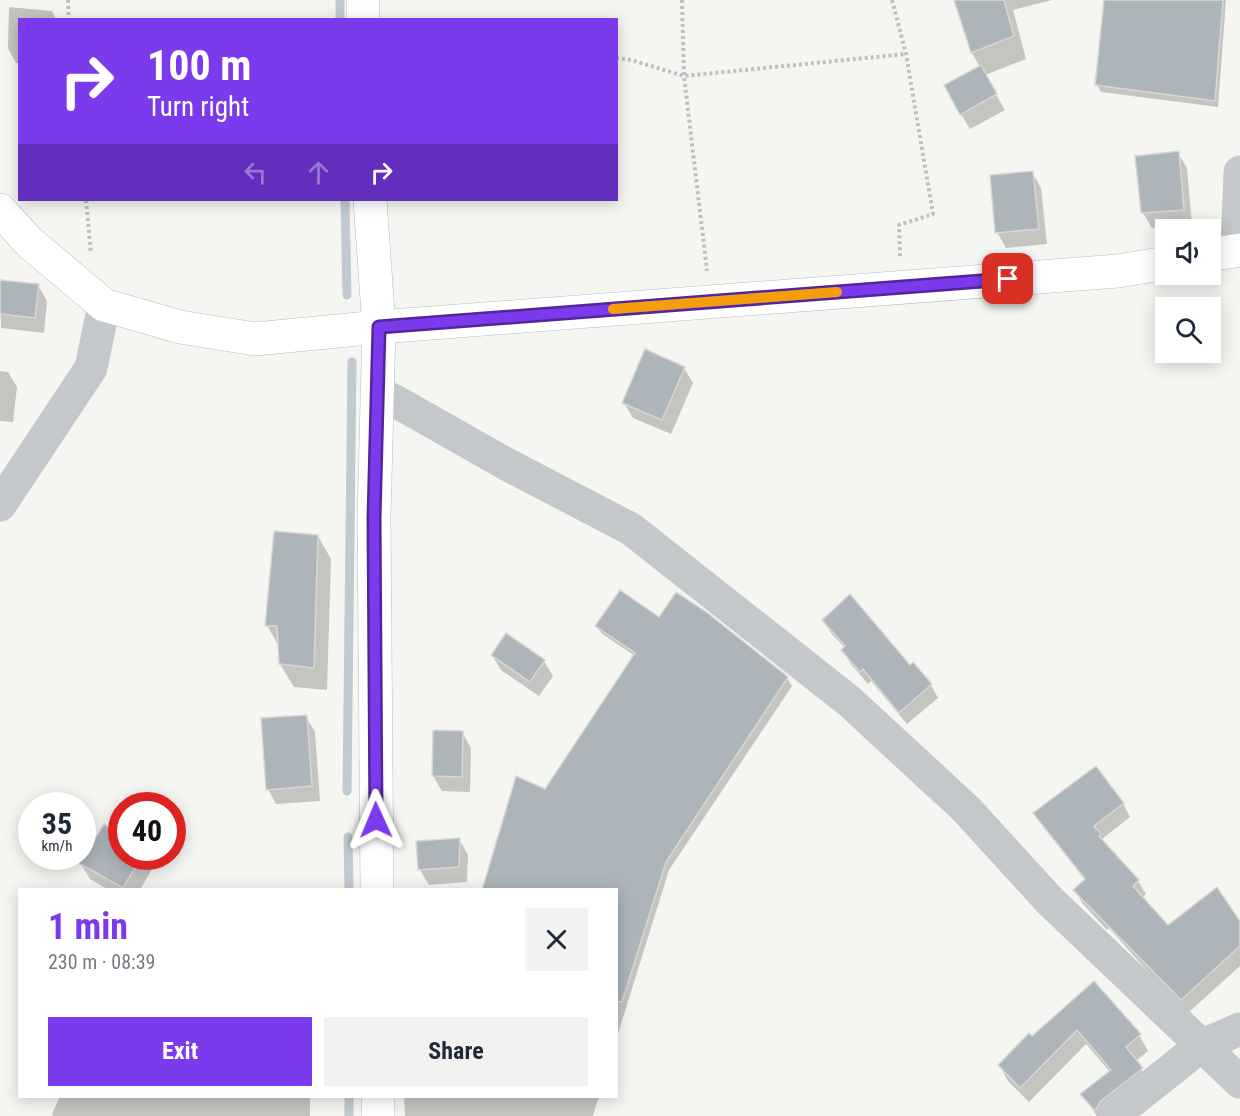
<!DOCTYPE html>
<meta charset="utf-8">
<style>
:root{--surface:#fff;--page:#f2f2f3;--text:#1f2937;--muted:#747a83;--accent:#7c3aed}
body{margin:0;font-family:"Roboto Condensed",sans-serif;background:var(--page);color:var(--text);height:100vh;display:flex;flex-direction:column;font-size:22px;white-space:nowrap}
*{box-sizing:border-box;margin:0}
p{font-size:20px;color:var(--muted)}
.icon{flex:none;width:33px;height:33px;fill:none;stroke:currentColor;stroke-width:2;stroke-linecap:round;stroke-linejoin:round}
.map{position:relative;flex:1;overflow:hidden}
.panel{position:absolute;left:18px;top:888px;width:600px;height:210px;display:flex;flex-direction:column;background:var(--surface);border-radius:0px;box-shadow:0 3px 15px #0003}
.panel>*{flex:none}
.top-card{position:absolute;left:18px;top:18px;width:600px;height:183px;border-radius:0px;box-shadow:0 3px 15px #0003;background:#7c3aed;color:#fff;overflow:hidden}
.tools{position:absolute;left:1155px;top:219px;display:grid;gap:12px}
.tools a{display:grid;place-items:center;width:66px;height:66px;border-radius:0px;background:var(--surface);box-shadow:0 3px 15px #0003;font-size:30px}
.speed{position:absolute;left:18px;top:792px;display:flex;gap:12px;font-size:30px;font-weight:700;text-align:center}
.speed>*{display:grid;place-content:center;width:78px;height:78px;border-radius:50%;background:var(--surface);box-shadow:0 3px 15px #0003;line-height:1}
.speed small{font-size:15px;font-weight:400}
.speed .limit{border:9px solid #d22;background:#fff;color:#111}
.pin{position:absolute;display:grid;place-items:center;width:51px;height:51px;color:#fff;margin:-26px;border-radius:12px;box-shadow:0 3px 9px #0006}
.me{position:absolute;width:66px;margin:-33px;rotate:359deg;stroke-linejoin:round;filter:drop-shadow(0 0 4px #0008)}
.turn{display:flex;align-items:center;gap:21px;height:126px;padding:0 30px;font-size:27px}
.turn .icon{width:78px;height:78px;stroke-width:2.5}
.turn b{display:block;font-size:42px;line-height:51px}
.lanes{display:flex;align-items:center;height:57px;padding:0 30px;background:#0003;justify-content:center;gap:30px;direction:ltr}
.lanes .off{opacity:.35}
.round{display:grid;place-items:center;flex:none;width:63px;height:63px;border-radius:0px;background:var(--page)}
.overview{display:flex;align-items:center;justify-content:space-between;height:102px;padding:0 30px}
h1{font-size:36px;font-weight:700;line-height:45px;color:var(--accent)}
.button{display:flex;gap:12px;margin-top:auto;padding:12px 30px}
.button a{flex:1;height:69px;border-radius:0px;background:var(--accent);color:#fff;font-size:24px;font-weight:700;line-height:69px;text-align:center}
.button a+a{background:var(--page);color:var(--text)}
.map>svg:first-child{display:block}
.shadow{fill:#0003}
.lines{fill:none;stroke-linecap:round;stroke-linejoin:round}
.stream{stroke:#c0cad0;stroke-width:9}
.building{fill:#adb4ba;stroke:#d7d7d4;stroke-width:1.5}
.secondary-casing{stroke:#b6bbc0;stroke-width:34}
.path{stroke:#bec0c2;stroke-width:4;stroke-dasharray:3 3;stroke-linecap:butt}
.street{stroke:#c4c8cb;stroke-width:33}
.secondary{stroke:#fff;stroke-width:33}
.route-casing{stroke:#51269a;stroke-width:15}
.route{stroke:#7c3aed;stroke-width:10}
.slow{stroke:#f59e0b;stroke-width:10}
</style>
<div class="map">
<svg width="1240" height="1116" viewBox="0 0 1240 1116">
<rect width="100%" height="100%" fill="#f5f6f1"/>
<g class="shadow">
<path d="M 955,0 L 1052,0 L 1013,10 L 1026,59 L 985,75 L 1005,110 L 970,129 L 961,114 L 980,67 L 972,53 Z"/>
<path d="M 1105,0 L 1226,0 L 1218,107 L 1101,92 L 1097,85 Z"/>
<path d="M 9,7 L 52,11 L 56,20 L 20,20 L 20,63 L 16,63 L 8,48 Z"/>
<path d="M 1178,153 L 1187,168 L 1192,225 L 1152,228 L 1143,213 L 1137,157 Z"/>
<path d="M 1032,172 L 1041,188 L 1047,244 L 1006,248 L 997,232 Z"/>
<path d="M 0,281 L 38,285 L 47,301 L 44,333 L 1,328 Z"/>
<path d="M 684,368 L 693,383 L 671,434 L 633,418 L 624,403 Z"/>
<path d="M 0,371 L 8,372 L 17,387 L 13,422 L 0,421 Z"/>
<path d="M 318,536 L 331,559 L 327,690 L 294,687 L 280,664 L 279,647 L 267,625 Z"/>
<path d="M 704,612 L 787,678 L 792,686 L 669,870 L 616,1040 L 616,890 L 546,790 L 635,656 L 601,633 L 597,626 Z"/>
<path d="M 824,620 L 910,667 L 913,664 L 931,685 L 938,698 L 907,724 L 871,681 L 868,684 L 850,663 L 843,650 L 845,648 L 831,633 Z"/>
<path d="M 492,655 L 544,661 L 553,676 L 539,696 L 501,670 Z"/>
<path d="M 306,717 L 315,732 L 320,801 L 276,804 L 268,789 Z"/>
<path d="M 462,732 L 471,748 L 470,792 L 442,791 L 433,776 Z"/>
<path d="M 1123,803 L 1130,817 L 1102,839 L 1107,846 L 1138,881 L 1146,894 L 1142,898 L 1168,927 L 1240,924 L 1240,966 L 1189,1012 L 1160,985 L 1109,928 L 1107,930 L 1083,904 L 1075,890 L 1086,881 L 1043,827 L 1035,813 Z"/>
<path d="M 459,839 L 468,855 L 467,882 L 429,885 L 420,870 Z"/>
<path d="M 122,856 L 147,856 L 153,867 L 140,890 L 109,890 L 90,879 L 81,864 Z"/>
<path d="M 1094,983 L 1139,1035 L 1148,1051 L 1136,1061 L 1150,1084 L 1111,1116 L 1097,1116 L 1082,1094 L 1110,1072 L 1086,1044 L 1029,1102 L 1008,1081 L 1000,1066 Z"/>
<path d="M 60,1096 L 310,1096 L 310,1116 L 53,1116 L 52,1114 Z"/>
<path d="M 404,1096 L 599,1096 L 593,1116 L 405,1116 Z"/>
</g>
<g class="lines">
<g class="stream">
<path d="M 340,0 L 340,20"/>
<path d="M 345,200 L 347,295"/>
<path d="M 347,791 L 352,362"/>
<path d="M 348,837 L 349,890"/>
<path d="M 349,1096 L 349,1116"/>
</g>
</g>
<g class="building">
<path d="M 954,0 L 1004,0 L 1014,36 L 971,53 Z"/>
<path d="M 1104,0 L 1223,0 L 1215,101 L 1095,85 Z"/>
<path d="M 981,65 L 997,94 L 960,115 L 944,85 Z"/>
<path d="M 1179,151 L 1184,210 L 1141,213 L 1135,156 Z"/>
<path d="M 1033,171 L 1039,229 L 995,233 L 990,175 Z"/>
<path d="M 0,280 L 39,284 L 35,318 L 0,314 Z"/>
<path d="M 645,349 L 685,367 L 662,420 L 622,403 Z"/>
<path d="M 274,531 L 318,535 L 314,668 L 279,664 L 277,626 L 265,626 Z"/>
<path d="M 620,590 L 659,617 L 676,592 L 705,611 L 788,677 L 666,862 L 622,1002 L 616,1001 L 616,890 L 482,890 L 516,776 L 545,789 L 635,653 L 595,626 Z"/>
<path d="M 850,594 L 910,665 L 913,662 L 932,684 L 899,713 L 863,669 L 860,672 L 841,650 L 845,646 L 822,620 Z"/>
<path d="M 506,633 L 545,660 L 530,682 L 491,655 Z"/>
<path d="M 307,715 L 312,786 L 266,790 L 261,718 Z"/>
<path d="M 433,730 L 463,731 L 462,777 L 432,776 Z"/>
<path d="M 1096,766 L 1124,803 L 1094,826 L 1101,834 L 1099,836 L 1139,880 L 1133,886 L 1168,925 L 1217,887 L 1240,921 L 1240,946 L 1181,1000 L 1073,890 L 1085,879 L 1033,813 Z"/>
<path d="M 104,824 L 122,835 L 122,856 L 142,856 L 123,888 L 66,856 L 84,856 Z"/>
<path d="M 460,838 L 459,867 L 418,870 L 416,841 Z"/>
<path d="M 1094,981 L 1141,1034 L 1126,1047 L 1143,1068 L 1101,1101 L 1095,1111 L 1080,1094 L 1111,1070 L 1077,1030 L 1020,1088 L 998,1065 L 1029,1033 L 1032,1036 Z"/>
</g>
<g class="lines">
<g class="secondary-casing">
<g id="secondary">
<path d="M 363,20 L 363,0"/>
<path d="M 370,200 L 379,327 L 374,518 L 377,890"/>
<path d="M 0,210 L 29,242 L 104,305 L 180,327 L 255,339 L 379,327 L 1118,271 L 1166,263"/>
<path d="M 1210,255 L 1240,250"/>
<path d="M 378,1096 L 378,1116"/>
</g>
</g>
<g class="path">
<path d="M 68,0 L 69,20"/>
<path d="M 682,0 L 684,76 L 707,271"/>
<path d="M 892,0 L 906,54 L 933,214 L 899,225 L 900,256"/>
<path d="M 616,58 L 631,60 L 684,76 L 906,54"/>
<path d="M 86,200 L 91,253"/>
</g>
<g class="street">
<path d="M 1237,250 L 1240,172"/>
<path d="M 378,394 L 395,401 L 508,465 L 631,529 L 849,701 L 966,809 L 1050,901 L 1240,1082"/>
<path d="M 0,505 L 91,368 L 104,305"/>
<path d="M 1113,1116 L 1201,1046 L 1240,1029"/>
</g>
<use href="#secondary" class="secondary"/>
</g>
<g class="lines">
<g class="route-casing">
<path id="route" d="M 376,820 L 374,518 L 379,327 L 1008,279"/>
</g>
<use href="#route" class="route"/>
<path class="slow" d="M 613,309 L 837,292"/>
</g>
</svg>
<div class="tools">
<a><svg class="icon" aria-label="sound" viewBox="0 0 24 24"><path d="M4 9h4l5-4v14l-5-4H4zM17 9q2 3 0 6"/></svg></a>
<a><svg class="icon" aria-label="search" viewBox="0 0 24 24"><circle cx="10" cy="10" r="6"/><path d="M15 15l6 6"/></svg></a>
</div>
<div class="speed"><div>35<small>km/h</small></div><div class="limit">40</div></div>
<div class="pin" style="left:1008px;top:279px;background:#d93025"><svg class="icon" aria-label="arrive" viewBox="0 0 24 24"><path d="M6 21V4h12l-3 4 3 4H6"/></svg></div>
<svg class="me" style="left:376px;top:820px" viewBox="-20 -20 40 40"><path d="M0-17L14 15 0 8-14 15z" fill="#7c3aed" stroke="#fff" stroke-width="4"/></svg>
<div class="top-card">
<div class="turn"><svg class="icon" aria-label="right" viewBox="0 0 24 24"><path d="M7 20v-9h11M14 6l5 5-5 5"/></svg><div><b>100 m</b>Turn right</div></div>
<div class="lanes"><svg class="icon off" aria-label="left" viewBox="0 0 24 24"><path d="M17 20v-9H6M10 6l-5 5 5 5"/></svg><svg class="icon off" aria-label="ahead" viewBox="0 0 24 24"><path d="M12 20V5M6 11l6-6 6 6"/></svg><svg class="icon" aria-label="right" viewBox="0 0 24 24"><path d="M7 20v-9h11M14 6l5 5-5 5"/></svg></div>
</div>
<section class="panel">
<div class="overview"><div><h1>1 min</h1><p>230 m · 08:39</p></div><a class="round"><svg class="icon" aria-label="close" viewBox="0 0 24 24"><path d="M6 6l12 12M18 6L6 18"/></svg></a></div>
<div class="button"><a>Exit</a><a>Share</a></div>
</section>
</div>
